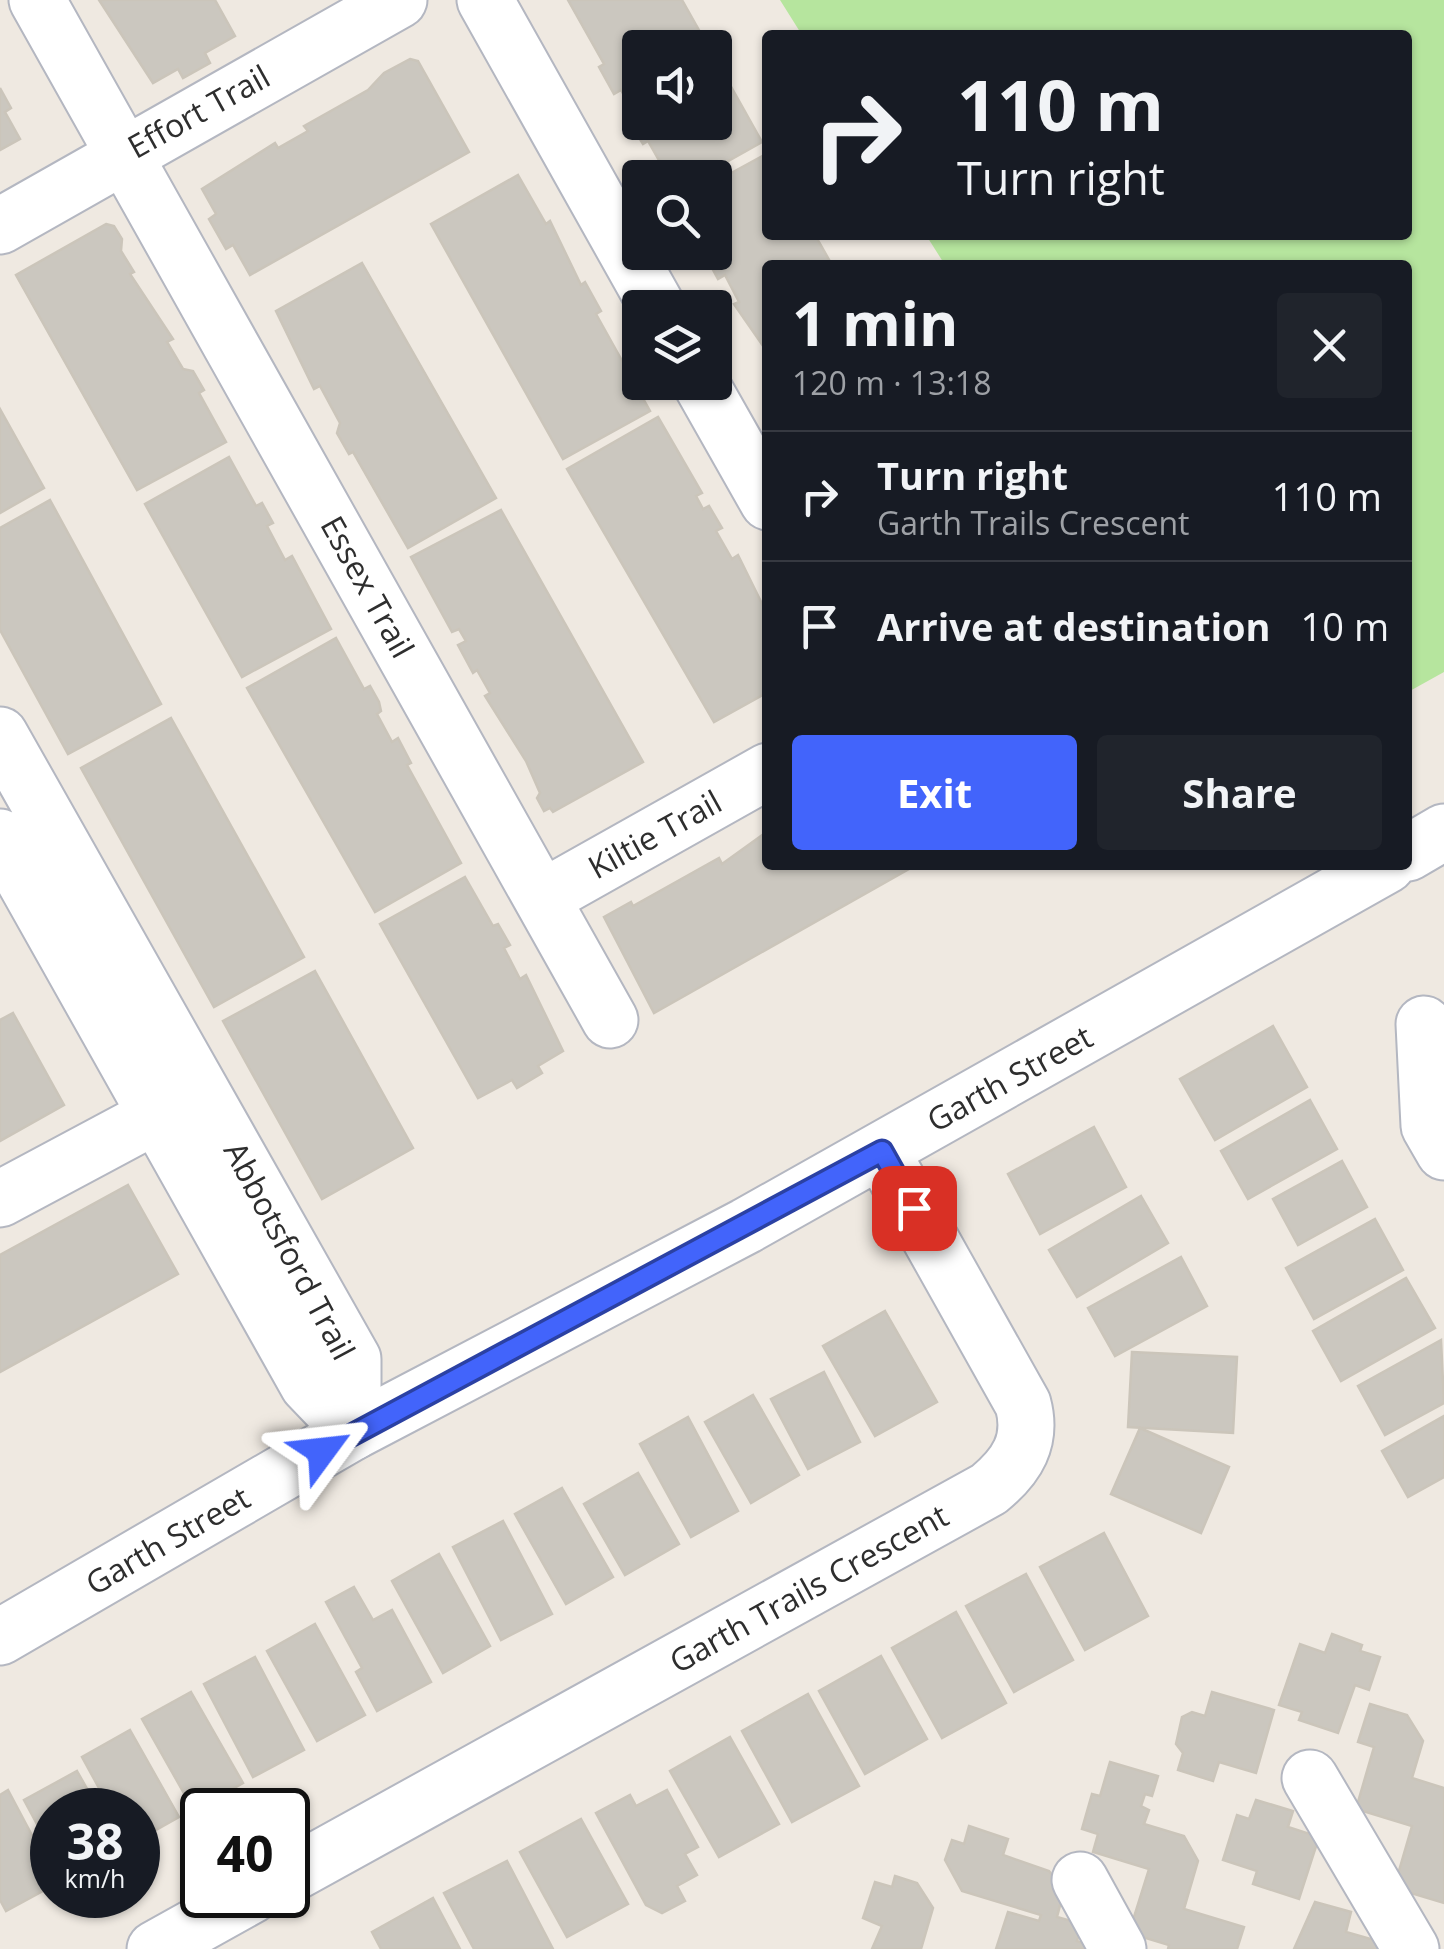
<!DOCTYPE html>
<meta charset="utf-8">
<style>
:root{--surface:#171b24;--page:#20242c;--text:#f1f3f6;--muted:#9ea1a6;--line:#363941;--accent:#4264fb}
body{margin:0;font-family:"Open Sans",sans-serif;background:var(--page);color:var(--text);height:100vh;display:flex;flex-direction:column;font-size:38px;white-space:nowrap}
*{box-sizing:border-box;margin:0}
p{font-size:32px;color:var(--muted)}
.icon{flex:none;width:55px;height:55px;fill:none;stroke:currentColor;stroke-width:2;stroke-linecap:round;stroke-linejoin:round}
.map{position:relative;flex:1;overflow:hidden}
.side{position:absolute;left:762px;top:260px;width:650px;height:610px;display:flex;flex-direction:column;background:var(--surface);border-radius:10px;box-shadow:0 2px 8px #0004}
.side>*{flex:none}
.top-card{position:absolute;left:762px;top:30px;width:650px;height:210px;border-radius:10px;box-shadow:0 2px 8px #0004;background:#171b24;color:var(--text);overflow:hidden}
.controls{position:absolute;left:622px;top:30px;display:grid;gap:20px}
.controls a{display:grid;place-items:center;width:110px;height:110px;border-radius:10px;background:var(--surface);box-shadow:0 2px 8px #0004;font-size:50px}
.speed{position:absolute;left:30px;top:1788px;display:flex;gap:20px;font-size:50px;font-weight:700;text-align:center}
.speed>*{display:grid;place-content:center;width:130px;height:130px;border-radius:50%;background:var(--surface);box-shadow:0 2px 8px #0004;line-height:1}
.speed small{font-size:25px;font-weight:400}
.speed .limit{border:5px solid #111;border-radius:15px;background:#fff;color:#111}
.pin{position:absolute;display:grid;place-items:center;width:85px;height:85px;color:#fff;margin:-42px;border-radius:20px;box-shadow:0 5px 15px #0006}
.me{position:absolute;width:110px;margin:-55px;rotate:60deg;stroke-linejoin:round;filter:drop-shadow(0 0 8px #0008)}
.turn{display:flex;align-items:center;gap:35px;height:210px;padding:0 30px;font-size:45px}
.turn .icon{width:130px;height:130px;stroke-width:2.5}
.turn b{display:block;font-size:70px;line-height:85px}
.round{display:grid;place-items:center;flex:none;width:105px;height:105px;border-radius:10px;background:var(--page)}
.head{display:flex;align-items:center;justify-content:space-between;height:170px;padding:0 30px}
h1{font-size:60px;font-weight:700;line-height:75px}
.cta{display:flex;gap:20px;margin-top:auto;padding:20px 30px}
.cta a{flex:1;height:115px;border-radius:10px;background:var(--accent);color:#fff;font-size:40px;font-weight:700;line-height:115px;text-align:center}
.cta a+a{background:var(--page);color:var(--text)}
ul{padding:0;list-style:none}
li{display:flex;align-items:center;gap:30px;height:130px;padding:0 30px;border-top:2px solid var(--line)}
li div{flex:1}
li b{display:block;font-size:38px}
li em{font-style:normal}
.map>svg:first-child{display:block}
.green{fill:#b6e59e}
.building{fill:#cbc7bf;stroke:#cbc5ba;stroke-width:2.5}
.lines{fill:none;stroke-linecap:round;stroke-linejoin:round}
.minor-casing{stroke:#b4b7c1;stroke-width:59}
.minor{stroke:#fff;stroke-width:55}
.route-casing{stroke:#2b41a3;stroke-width:25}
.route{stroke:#4264fb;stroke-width:18}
.labels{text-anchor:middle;stroke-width:10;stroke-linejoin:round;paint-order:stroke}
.street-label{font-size:32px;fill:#2e2e2e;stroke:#fff}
</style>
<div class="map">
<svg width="1444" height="1949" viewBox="0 0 1444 1949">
<rect width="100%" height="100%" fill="#efe9e1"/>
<path class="green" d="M 780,0 L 1444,0 L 1444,672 L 1408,692 L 1408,265 L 945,265 L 926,235 L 1408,235 L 1408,35 L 802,35 Z"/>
<g class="building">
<path d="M 99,0 L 215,0 L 235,36 L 205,53 L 210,63 L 183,78 L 178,69 L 153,83 Z"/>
<path d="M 568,0 L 682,0 L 709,48 L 640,48 L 640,122 L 715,122 L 715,58 L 762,142 L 698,178 L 669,178 L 648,141 L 643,144 L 632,126 L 630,117 L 635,115 L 621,90 L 614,94 L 599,67 L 604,64 Z"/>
<path d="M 410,59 L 418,61 L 469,152 L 250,275 L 233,245 L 226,249 L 209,219 L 216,214 L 202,189 L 275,143 L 278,148 L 308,131 L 304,126 L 368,90 L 384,73 Z"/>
<path d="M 0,88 L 11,108 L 5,112 L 20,139 L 0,150 Z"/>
<path d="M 768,153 L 768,235 L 815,235 L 832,265 L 768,265 L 768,353 L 734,304 L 739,302 L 725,275 L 718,279 L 705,255 L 715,252 L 715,182 Z"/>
<path d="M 518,175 L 546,224 L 550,221 L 581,285 L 585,282 L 601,311 L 596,314 L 650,411 L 563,459 L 431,224 Z"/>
<path d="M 106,224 L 114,226 L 122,239 L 121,251 L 134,272 L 130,274 L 173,339 L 167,342 L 183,369 L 193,371 L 204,390 L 199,393 L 226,442 L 137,490 L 16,275 Z"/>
<path d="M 362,263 L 496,498 L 408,548 L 353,452 L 349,454 L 337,433 L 340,423 L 320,386 L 314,389 L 276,311 Z"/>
<path d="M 0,409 L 44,488 L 0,513 Z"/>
<path d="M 658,417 L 702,493 L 696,496 L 703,509 L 709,506 L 722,528 L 716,531 L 732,559 L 738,555 L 768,616 L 768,692 L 714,722 L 567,469 Z"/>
<path d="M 229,457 L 256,506 L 262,503 L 273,523 L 267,526 L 285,560 L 292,556 L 331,629 L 242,677 L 145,504 Z"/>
<path d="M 50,500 L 161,704 L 68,754 L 0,630 L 0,528 Z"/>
<path d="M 501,510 L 643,762 L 553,812 L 550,808 L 544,811 L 537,798 L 540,793 L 526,761 L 485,696 L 490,693 L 477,670 L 473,673 L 458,645 L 466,641 L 459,629 L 452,632 L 411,557 Z"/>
<path d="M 336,638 L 364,689 L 370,686 L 379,702 L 381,711 L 377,714 L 392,742 L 398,738 L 411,763 L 407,765 L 461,863 L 375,912 L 247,688 Z"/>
<path d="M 171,718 L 304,957 L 214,1007 L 81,768 Z"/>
<path d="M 768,831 L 768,865 L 916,865 L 654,1013 L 604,917 L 631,902 L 633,906 L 719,858 L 722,864 Z"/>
<path d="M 465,877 L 493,926 L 498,924 L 510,945 L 504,948 L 520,979 L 526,975 L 563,1051 L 538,1066 L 542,1073 L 517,1088 L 512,1080 L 478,1098 L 380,924 Z"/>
<path d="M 315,971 L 413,1148 L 322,1199 L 223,1021 Z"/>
<path d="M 13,1013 L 64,1105 L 0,1141 L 0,1020 Z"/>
<path d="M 1273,1026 L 1307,1087 L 1215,1140 L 1180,1079 Z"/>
<path d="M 1310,1100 L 1337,1149 L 1248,1199 L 1221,1151 Z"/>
<path d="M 1094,1127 L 1126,1187 L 1040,1234 L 1008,1174 Z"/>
<path d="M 1342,1161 L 1367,1207 L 1298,1245 L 1273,1199 Z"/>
<path d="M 128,1185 L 178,1274 L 0,1372 L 0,1255 Z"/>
<path d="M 1141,1196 L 1168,1243 L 1077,1297 L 1049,1250 Z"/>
<path d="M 1375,1219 L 1403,1270 L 1314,1319 L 1286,1268 Z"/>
<path d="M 1181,1257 L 1207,1306 L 1115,1356 L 1088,1308 Z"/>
<path d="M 1406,1278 L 1435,1328 L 1341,1381 L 1313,1331 Z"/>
<path d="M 885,1311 L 937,1402 L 875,1436 L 823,1346 Z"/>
<path d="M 1441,1340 L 1444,1403 L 1385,1435 L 1358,1386 Z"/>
<path d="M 1132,1352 L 1237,1357 L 1233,1433 L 1128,1427 Z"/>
<path d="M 824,1372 L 860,1442 L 808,1469 L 771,1399 Z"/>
<path d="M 753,1395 L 799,1475 L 751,1503 L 705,1422 Z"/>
<path d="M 1444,1416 L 1444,1477 L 1408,1497 L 1382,1451 Z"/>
<path d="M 688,1417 L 738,1511 L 691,1537 L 640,1444 Z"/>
<path d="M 1140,1428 L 1229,1467 L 1201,1533 L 1111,1494 Z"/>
<path d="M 638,1473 L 679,1544 L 625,1575 L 584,1504 Z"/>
<path d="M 562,1488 L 613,1577 L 566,1604 L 515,1514 Z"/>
<path d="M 503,1521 L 552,1614 L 501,1640 L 453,1547 Z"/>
<path d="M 1104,1533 L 1148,1616 L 1085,1650 L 1040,1567 Z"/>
<path d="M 439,1554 L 490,1646 L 443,1673 L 392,1581 Z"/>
<path d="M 1026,1574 L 1073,1660 L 1014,1692 L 966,1606 Z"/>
<path d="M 354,1587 L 373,1620 L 392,1610 L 431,1682 L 377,1711 L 356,1672 L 362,1668 L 326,1602 Z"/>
<path d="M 956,1612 L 1006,1703 L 942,1738 L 892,1648 Z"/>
<path d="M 315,1624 L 365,1715 L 317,1741 L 267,1651 Z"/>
<path d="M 1332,1634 L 1362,1645 L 1360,1651 L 1380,1657 L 1369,1690 L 1355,1685 L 1338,1733 L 1299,1720 L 1302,1712 L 1279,1705 L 1300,1644 L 1325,1653 Z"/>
<path d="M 881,1656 L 927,1739 L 865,1774 L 819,1691 Z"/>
<path d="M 255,1657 L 304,1750 L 253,1777 L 204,1684 Z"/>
<path d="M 191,1692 L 243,1783 L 194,1811 L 142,1719 Z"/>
<path d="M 1212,1692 L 1274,1710 L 1256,1773 L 1219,1762 L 1213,1781 L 1178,1770 L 1183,1753 L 1176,1744 L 1182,1717 L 1192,1712 L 1205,1716 Z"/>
<path d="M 808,1694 L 859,1786 L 792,1822 L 742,1731 Z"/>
<path d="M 1370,1704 L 1407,1715 L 1423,1741 L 1412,1778 L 1444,1788 L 1444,1903 L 1394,1888 L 1412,1826 L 1356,1809 L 1374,1747 L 1358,1742 Z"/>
<path d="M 130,1730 L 179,1817 L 138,1840 L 138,1810 L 111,1810 L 82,1757 Z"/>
<path d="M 730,1737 L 779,1824 L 719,1857 L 670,1771 Z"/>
<path d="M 1110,1762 L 1158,1776 L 1152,1796 L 1145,1794 L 1141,1806 L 1149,1810 L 1144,1824 L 1184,1836 L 1198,1861 L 1184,1909 L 1244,1927 L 1237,1949 L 1168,1949 L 1169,1945 L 1129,1933 L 1149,1869 L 1093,1852 L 1098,1834 L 1082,1829 L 1092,1794 L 1100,1796 Z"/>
<path d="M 77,1771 L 99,1810 L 52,1810 L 52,1852 L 24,1800 Z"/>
<path d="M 8,1790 L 52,1873 L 52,1886 L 6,1911 L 0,1900 L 0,1795 Z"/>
<path d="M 667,1790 L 698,1847 L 685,1854 L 697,1875 L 677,1886 L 685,1901 L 662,1913 L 646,1905 L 596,1813 L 630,1795 L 636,1806 Z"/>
<path d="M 1256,1800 L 1293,1811 L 1288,1827 L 1319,1837 L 1299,1899 L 1253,1884 L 1257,1871 L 1223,1860 L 1237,1815 L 1249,1819 Z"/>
<path d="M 581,1819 L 628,1904 L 567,1937 L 520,1852 Z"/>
<path d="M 969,1826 L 1008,1839 L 1003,1855 L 1049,1871 L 1064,1890 L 1057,1917 L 1082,1924 L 1077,1941 L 1098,1949 L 996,1949 L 1008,1912 L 1039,1921 L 1041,1915 L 962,1891 L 945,1860 L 952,1840 L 964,1844 Z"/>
<path d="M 507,1861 L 553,1949 L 474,1949 L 444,1893 Z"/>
<path d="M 895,1876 L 917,1883 L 933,1908 L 921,1949 L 872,1949 L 882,1926 L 863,1918 L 875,1882 L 892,1887 Z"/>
<path d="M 433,1898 L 460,1949 L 381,1949 L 372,1932 Z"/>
<path d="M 1315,1902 L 1351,1912 L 1346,1932 L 1385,1943 L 1383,1949 L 1294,1949 Z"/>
</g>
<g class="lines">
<g class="minor-casing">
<g id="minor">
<path d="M 37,0 L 610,1020"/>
<path d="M 485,0 L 658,308"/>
<path d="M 0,226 L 399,0"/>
<path d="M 700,382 L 768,502"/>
<path d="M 0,735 L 353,1359 L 353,1432 L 308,1385 L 0,837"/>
<path d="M 1408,853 L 1444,832"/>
<path d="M 542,898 L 768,771"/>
<path d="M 1424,1024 L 1429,1126 L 1444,1152"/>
<path d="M 0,1199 L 187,1099"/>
<path d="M 0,1637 L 353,1432 L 746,1226 L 1387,865"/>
<path d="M 1310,1778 L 1411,1949"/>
<path d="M 288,1876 L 989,1489 C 1017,1466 1033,1441 1023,1404 L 881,1151"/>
<path d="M 1080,1880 L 1118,1949"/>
<path d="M 155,1949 L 252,1895"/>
</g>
</g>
<use href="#minor" class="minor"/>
</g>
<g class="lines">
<g class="route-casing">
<path id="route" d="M 322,1451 L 882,1151 L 914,1208"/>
</g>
<use href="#route" class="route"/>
</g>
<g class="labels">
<g class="street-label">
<text transform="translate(199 112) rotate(-29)" y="11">Effort Trail</text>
<text transform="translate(367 587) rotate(61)" y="11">Essex Trail</text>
<text transform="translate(655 835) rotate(-29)" y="11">Kiltie Trail</text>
<text transform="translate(1010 1079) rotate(-29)" y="11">Garth Street</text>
<text transform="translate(289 1251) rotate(62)" y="11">Abbotsford Trail</text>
<text transform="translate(168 1541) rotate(-30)" y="11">Garth Street</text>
<text transform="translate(809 1589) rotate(-29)" y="11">Garth Trails Crescent</text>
</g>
</g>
</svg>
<div class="controls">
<a><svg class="icon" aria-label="sound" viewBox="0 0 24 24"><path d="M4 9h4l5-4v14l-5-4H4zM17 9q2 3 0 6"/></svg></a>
<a><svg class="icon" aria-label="search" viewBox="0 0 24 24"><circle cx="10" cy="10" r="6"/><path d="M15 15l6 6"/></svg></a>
<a><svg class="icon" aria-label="layers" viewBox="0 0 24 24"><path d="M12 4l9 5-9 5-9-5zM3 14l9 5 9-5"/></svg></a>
</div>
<div class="speed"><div>38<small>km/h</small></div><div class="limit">40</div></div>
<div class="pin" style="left:914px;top:1208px;background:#d93025"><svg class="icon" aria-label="arrive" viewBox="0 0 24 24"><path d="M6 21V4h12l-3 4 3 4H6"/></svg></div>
<svg class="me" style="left:322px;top:1451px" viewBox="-20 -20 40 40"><path d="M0-17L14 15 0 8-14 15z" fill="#4264fb" stroke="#fff" stroke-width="4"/></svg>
<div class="top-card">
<div class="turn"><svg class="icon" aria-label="right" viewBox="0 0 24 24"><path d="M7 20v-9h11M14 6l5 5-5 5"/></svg><div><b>110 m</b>Turn right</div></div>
</div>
<section class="side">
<div class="head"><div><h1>1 min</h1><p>120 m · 13:18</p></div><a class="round"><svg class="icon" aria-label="close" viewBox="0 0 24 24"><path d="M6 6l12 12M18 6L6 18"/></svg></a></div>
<ul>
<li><svg class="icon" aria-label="right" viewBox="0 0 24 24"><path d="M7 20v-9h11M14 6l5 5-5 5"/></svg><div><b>Turn right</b><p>Garth Trails Crescent</p></div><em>110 m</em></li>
<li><svg class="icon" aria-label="arrive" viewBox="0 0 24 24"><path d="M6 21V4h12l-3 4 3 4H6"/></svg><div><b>Arrive at destination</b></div><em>10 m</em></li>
</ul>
<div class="cta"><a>Exit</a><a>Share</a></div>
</section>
</div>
